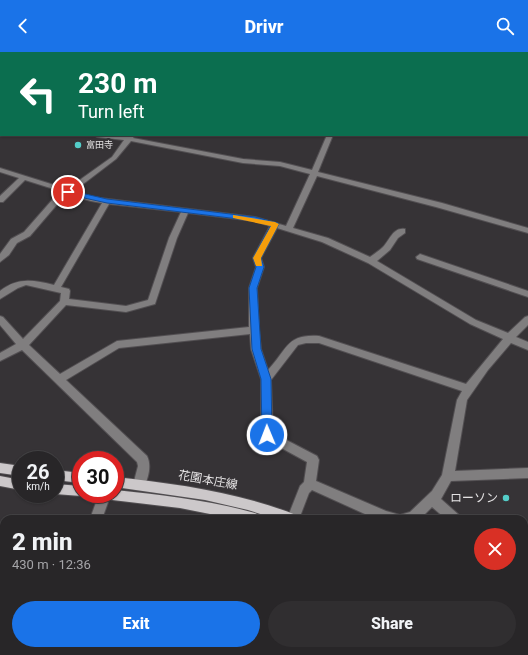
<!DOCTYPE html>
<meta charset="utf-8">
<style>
:root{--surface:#282628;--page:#302e30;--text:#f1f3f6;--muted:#a5a5a8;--line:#444345;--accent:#1a73e8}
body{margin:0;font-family:Roboto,"Noto Sans JP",sans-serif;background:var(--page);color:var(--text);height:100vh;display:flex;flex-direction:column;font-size:15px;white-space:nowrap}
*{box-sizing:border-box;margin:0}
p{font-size:13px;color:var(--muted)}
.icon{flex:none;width:22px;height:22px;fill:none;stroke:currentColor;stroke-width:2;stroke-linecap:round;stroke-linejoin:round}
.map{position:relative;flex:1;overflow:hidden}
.drawer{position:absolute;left:0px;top:463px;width:528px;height:140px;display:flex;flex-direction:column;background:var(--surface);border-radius:12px 12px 0 0;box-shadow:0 1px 3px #0004,0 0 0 1px var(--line)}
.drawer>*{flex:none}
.top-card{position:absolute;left:0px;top:0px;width:528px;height:84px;box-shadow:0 1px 3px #0004,0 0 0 1px var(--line);background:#0b6e4f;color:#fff;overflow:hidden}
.speed{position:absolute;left:12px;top:399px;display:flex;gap:8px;font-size:20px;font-weight:700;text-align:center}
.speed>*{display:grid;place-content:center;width:52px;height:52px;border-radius:50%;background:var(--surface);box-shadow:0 1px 3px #0004,0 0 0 1px var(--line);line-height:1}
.speed small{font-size:10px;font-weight:400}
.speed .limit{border:6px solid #d22;background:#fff;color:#111}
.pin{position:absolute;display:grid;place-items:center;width:34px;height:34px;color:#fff;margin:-17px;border:2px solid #fff;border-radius:50%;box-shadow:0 1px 4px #0007}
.me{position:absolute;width:44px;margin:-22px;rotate:359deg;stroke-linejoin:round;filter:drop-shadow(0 0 3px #0008)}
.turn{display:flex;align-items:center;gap:14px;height:84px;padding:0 12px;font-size:18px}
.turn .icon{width:52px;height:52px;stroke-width:2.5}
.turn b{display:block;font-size:28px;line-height:34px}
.round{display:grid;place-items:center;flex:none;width:42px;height:42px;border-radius:21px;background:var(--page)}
.head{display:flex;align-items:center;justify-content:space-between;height:68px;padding:0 12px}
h1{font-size:24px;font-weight:800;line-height:30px}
.action{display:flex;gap:8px;margin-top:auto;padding:8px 12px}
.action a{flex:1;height:46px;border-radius:24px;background:var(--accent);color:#fff;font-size:16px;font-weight:800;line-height:46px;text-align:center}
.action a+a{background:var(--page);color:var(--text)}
header{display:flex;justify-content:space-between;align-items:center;height:52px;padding:0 12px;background:var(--accent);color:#fff;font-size:18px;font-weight:800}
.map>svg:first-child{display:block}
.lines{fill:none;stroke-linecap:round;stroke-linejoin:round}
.river{fill:#6874a1;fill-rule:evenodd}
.minor-casing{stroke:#524f52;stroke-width:2}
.major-casing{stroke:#524f52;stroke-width:2}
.minor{fill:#807e7f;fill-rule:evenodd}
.major{fill:#ccc8ca;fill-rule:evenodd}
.route{fill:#1a73e8;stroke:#114b97}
.slow{fill:#f59e0b}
.poi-dot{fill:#54cdc8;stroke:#363336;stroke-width:1.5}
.labels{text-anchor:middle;stroke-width:4;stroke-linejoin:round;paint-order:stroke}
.far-poi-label{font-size:9px;fill:#e4e2e3;stroke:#363336;text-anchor:start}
.near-street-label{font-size:12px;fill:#e4e2e3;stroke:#363336}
.near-poi-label{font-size:12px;fill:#e4e2e3;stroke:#363336;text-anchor:end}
</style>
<header><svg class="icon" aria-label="back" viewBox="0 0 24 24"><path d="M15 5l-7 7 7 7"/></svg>Drivr<svg class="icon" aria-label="search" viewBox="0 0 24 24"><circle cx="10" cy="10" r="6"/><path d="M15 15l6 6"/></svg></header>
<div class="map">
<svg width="528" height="603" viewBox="0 0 528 603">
<rect width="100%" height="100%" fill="#363336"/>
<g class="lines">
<g class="river">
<path d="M 0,0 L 10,0 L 10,1 L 1,2 Z"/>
<rect x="527" y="65" width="1" height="6"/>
</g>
<g class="minor-casing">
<g id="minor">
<path d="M 162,0 L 168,0 L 161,1 Z"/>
<path d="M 197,0 L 203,0 L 196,1 Z"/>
<path d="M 269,0 L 282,0 L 283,1 L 270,1 Z"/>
<path d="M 331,0 L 337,0 L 330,1 Z"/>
<path d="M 367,0 L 378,0 L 379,1 L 368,1 Z"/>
<path d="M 486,0 L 498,0 L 499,1 L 487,1 Z"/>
<rect x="527" y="3" width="1" height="4"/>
<path d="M 1,15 L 1,19 L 0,20 L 0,16 Z"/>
<rect x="527" y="17" width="1" height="4"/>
<rect x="0" y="24" width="1" height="4"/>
<rect x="527" y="30" width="1" height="4"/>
<rect x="527" y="43" width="1" height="4"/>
<rect x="527" y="57" width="1" height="5"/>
<rect x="0" y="67" width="1" height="4"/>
<path d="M 94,83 L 127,85 L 129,83 L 135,83 L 133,86 L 243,107 L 280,110 L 312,118 L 327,83 L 333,83 L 318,120 L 442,151 L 528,176 L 528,181 L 436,155 L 317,124 L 293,176 L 328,186 L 370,205 C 374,202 379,199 383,195 C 390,188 393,175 405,177 L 405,181 L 398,186 L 390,198 L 377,209 L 476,268 L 508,281 L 525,265 L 528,264 L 528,273 L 516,285 L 528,290 L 528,298 L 511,291 L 488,318 L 467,348 L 455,419 L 528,416 L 528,426 L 451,429 L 441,447 L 459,463 L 461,467 L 446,467 L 432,455 L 420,467 L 376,467 L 312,438 L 309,441 L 299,467 L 287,467 L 300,434 L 304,430 L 307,410 L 263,386 L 261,383 L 261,327 L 251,297 L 250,282 L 119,296 L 66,328 L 147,404 C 152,414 148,427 143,437 L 139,438 L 135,437 L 133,433 L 138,414 L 137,410 L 22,298 L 0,309 L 0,301 L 16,292 L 0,273 L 0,264 L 3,265 L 23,287 L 60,249 L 61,241 L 26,233 L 18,236 L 0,247 L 0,239 C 18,225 33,228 54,233 L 102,151 L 91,149 L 66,142 L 30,184 L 17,191 L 9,203 L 0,210 L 0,202 L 11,187 L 24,180 L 60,139 L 25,128 L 3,150 L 0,150 L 0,144 L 19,126 L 0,120 L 0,116 L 67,137 L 112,105 L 124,88 L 97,85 ZM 131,89 L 243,111 L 280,114 L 310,122 L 286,174 L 255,165 L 92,145 L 74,139 L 116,107 ZM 109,152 L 181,160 L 169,186 L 148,248 L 126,254 L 69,247 L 70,239 L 69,237 L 61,235 ZM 188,161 L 254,169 L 270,174 L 253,206 L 256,215 L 249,236 L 249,275 L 117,289 L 60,322 L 29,293 L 66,253 L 126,260 L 155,252 L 177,186 ZM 277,176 L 322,190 L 368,211 L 470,272 L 503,287 L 466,332 L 319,284 C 286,282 288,297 268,318 L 261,297 L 259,278 L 257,236 L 264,215 L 261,206 ZM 306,291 L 319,291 L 462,339 L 457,348 L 442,423 L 432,439 L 410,460 L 400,463 L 386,459 L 316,429 L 319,408 L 317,404 L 273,381 L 271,328 L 298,293 Z"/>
<path d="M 420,202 L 528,239 L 528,245 L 417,207 L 416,205 Z"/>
<path d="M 99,442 L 111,442 L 102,467 L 90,467 Z"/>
<path d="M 524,518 L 528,520 L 528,536 L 524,534 Z"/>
<path d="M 0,545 L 4,547 L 4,563 L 0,561 Z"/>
<path d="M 528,574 L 528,592 L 524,593 L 524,575 Z"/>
<path d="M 33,599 L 48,599 L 49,603 L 34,603 Z"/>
</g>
</g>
<g class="major-casing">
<g id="major">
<path d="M 0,411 L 21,414 L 21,424 L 0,421 Z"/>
<path d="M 55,418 L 81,421 L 81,431 L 55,428 Z"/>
<path d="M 0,424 L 21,428 L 21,438 L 0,434 Z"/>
<path d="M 115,425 C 177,432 238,440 296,463 L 298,467 L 276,467 L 248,458 L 205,448 L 115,435 Z"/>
<path d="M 55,432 L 81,434 L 81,442 L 86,442 L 81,444 L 55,442 Z"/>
<path d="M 115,438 C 162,443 209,448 255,461 L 259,463 L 261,467 L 235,467 L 180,456 L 104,447 L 100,446 L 98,442 L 115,442 Z"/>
<path d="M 466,599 L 485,599 L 486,603 L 467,603 Z"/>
<path d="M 504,599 L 523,599 L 524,603 L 505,603 Z"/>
</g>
</g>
<use href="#minor" class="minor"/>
<use href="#major" class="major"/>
</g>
<path class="route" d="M 68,138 L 107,147 L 255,165 L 278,171 L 279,172 L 261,206 L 264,215 L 257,236 L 261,297 L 271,327 L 272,383 L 271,386 L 267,387 L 262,383 L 261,327 L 252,297 L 249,236 L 256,215 L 253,206 L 271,173 L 255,169 L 107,151 L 66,142 L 65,140 Z"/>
<path class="slow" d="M 233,163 L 275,170 L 279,172 L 261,206 L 262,214 L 256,214 L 253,206 L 271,174 L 233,166 Z"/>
<g class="poi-dot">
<circle cx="78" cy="93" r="4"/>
<circle cx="506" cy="446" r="4"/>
</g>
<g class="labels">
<g class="far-poi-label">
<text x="86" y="96">富田寺</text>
</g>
<g class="near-street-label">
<text transform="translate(208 428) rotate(10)" y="4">花園本庄線</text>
</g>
<g class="near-poi-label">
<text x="498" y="450">ローソン</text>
</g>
</g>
</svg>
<div class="speed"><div>26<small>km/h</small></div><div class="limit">30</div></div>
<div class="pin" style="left:68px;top:140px;background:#d93025"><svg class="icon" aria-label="arrive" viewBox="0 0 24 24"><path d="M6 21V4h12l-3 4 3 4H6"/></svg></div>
<svg class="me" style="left:267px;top:383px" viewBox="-20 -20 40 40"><circle r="17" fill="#1a73e8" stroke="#fff" stroke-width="3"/><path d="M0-11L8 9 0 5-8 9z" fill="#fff"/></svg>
<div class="top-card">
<div class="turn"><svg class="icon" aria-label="left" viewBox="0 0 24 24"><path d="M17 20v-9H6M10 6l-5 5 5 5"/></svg><div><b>230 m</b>Turn left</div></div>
</div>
<section class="drawer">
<div class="head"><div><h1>2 min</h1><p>430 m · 12:36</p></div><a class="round" style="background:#d93025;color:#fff"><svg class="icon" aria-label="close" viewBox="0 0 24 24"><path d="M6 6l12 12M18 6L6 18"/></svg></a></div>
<div class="action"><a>Exit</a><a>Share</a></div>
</section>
</div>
